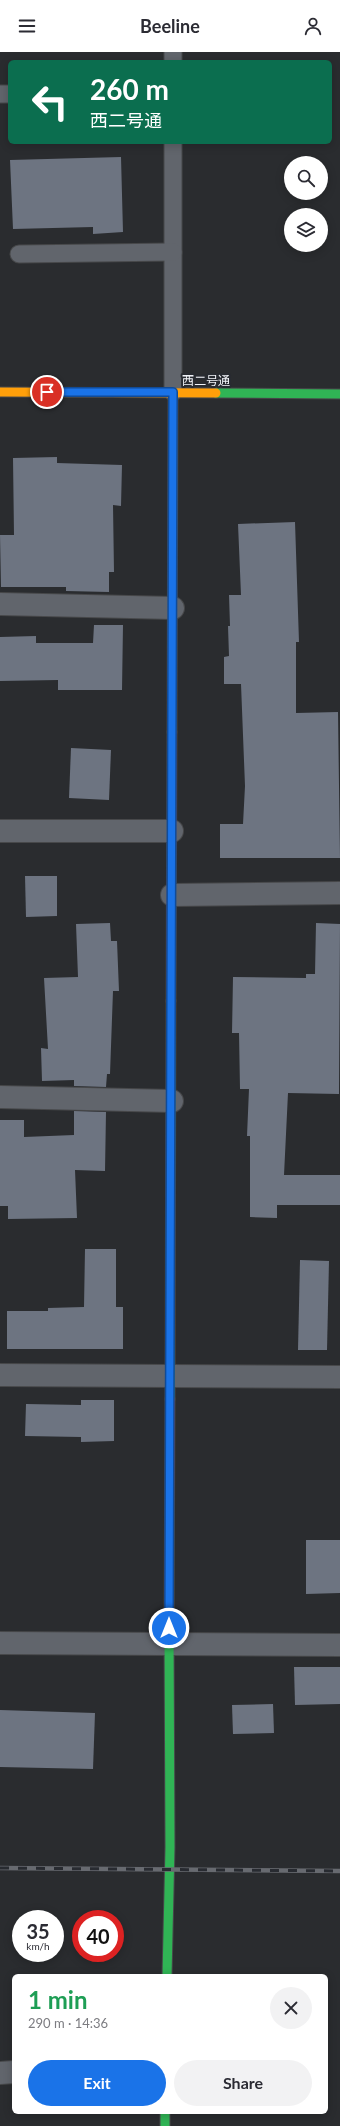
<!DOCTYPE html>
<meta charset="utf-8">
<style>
:root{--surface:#fff;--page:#f2f2f3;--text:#2b2b33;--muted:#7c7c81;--accent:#1a73e8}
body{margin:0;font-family:Lato,"Noto Sans JP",sans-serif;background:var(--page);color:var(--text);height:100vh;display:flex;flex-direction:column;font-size:15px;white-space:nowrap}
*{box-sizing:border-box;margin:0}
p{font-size:13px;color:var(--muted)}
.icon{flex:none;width:22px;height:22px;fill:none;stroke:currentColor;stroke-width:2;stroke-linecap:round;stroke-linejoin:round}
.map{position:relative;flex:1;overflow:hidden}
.panel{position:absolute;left:12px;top:1922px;width:316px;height:140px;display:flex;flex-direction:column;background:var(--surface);border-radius:6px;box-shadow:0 2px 10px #0003}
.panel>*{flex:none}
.top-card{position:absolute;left:8px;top:8px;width:324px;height:84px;border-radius:6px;box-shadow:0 2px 10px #0003;background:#0b6e4f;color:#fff;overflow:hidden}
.tools{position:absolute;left:284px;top:104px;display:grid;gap:8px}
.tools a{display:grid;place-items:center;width:44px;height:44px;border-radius:50%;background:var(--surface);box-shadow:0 2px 10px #0003;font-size:20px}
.speed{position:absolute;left:12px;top:1858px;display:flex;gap:8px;font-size:20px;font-weight:700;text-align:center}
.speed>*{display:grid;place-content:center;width:52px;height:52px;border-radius:50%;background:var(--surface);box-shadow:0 2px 10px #0003;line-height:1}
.speed small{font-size:10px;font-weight:400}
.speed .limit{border:6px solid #d22;background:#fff;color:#111}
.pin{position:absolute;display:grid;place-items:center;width:34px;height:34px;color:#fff;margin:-17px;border:2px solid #fff;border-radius:50%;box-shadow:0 1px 4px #0007}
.me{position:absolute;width:44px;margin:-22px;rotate:0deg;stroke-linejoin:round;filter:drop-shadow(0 0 3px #0008)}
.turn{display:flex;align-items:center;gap:14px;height:84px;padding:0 16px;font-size:18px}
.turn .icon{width:52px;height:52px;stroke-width:2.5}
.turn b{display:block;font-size:28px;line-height:34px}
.round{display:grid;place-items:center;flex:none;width:42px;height:42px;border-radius:21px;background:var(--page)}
.summary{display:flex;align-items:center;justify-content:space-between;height:68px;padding:0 16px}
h1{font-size:24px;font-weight:700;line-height:30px;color:#1e9e55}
.button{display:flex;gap:8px;margin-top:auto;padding:8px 16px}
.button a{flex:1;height:46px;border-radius:24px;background:var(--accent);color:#fff;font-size:16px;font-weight:700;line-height:46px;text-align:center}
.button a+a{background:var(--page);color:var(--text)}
header{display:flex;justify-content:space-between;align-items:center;height:52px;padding:0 16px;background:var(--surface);font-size:18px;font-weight:700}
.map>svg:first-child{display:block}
.building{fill:#6d7481}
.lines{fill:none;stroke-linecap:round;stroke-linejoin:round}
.lane-casing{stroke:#47484a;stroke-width:19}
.street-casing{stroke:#47484a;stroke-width:24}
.fast-casing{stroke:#47484a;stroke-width:11}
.slow-casing{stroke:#47484a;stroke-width:11}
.jam-casing{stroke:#47484a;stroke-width:11}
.lane{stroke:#61656c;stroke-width:17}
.street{stroke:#61656c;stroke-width:22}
.fast{stroke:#30b455;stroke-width:9}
.slow{stroke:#ff9f0a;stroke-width:9}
.jam{stroke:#e5322d;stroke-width:9}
.rail-casing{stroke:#676a70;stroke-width:4.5}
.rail{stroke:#282b31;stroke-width:3;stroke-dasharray:9;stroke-linecap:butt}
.route-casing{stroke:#114b97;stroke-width:10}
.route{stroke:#1a73e8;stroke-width:7}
.labels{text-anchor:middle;stroke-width:4;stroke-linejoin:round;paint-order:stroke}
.street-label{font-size:12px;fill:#f1f3f8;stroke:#282b31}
</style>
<header><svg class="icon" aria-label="menu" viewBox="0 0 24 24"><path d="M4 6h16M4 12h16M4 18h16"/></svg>Beeline<svg class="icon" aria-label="person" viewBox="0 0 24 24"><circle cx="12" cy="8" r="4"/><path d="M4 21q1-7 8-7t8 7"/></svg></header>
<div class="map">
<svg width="340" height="2074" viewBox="0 0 340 2074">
<rect width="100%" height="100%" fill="#2a2c2f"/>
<g class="building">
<path d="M 121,105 L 123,180 L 93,182 L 93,175 L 13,177 L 10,108 Z"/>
<path d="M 57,405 L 57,411 L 122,413 L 121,454 L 113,453 L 114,520 L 109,520 L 109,540 L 66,539 L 66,535 L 1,535 L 0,483 L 14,483 L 13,406 Z"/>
<path d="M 295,470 L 299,590 L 296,590 L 296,661 L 338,660 L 340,806 L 220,806 L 220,772 L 243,772 L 245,734 L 241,632 L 224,632 L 224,605 L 229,604 L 228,574 L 230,574 L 229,543 L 241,543 L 238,472 Z"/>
<path d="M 94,573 L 123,573 L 122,638 L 58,638 L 58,628 L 0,629 L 0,585 L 36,584 L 36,591 L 93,591 Z"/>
<path d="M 71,696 L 111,698 L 109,748 L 69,746 Z"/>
<path d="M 25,824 L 57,824 L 57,864 L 26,865 Z"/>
<path d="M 110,871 L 111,889 L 117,889 L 119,939 L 113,939 L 110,1022 L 107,1022 L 106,1035 L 74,1034 L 74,1028 L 42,1029 L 41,996 L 48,997 L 44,926 L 78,925 L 76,872 Z"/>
<path d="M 316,871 L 340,872 L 339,1042 L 288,1041 L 284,1123 L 340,1123 L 340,1153 L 277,1153 L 277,1166 L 250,1165 L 250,1084 L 247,1084 L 249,1037 L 240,1037 L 239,981 L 232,981 L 233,925 L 306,926 L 306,922 L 315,922 Z"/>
<path d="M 74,1059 L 106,1060 L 105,1119 L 75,1118 L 77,1166 L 8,1167 L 8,1154 L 0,1154 L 0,1068 L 24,1068 L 24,1085 L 74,1083 Z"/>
<path d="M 85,1197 L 116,1197 L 116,1255 L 123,1255 L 123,1297 L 7,1297 L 7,1259 L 48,1259 L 48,1256 L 84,1255 Z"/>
<path d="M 300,1208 L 329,1209 L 327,1298 L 298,1298 Z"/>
<path d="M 81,1348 L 114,1348 L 114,1389 L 81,1390 L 81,1385 L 25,1384 L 26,1352 L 81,1353 Z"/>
<path d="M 306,1488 L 340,1488 L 340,1541 L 306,1542 Z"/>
<path d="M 294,1615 L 340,1615 L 340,1652 L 295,1653 Z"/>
<path d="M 273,1652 L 274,1681 L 233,1682 L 232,1653 Z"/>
<path d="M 0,1658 L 95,1661 L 93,1717 L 0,1715 Z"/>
</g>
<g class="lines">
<g class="lane-casing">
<g id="lane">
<path d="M 173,10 L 173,0"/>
<path d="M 0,42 L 10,42"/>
<path d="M 173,90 L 173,340"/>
<path d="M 19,202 L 173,200"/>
</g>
</g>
<g class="street-casing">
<g id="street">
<path d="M 0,552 L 173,556"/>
<path d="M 0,779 L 172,779"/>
<path d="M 172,843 L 340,841"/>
<path d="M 0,1045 L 172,1049"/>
<path d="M 0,1323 L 340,1325"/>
<path d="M 0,1591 L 340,1593"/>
<path d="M 0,2021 L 14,2020"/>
</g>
</g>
<g class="fast-casing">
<g id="fast">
<path d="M 216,341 L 340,342"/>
<path d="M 170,1347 L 171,949"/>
<path d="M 167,1924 L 170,1795 L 169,1580"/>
<path d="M 165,2060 L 165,2074"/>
</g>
</g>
<g class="slow-casing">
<g id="slow">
<path d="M 0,340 L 216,341"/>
<path d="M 172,680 L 173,340"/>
</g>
</g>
<g class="jam-casing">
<g id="jam">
<path d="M 171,949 L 172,680"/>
<path d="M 169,1580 L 170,1347"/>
</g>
</g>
<use href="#lane" class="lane"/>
<use href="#street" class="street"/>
<use href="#fast" class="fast"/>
<use href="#slow" class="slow"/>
<use href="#jam" class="jam"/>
<g class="rail-casing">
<path id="rail" d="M 0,1816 L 340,1819"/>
</g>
<use href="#rail" class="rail"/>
</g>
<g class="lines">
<g class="route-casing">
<path id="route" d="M 47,340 L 173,340 L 169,1576"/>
</g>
<use href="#route" class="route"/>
</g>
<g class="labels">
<g class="street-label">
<text x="206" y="333">西二号通</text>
</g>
</g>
</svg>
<div class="tools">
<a><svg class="icon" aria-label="search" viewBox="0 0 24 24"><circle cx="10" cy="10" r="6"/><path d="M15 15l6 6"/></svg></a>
<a><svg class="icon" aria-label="layers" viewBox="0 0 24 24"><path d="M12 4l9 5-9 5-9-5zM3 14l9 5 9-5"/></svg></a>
</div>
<div class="speed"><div>35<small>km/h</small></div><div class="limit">40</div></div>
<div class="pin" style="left:47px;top:340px;background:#d93025"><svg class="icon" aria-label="arrive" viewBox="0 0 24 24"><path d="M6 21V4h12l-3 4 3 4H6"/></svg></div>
<svg class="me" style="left:169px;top:1576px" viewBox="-20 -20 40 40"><circle r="17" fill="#1a73e8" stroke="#fff" stroke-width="3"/><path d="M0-11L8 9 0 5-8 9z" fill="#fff"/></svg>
<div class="top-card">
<div class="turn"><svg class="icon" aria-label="left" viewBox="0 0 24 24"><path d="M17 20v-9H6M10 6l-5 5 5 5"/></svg><div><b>260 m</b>西二号通</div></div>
</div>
<section class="panel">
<div class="summary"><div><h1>1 min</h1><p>290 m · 14:36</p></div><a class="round"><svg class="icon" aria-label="close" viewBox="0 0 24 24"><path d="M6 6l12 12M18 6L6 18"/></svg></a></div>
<div class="button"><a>Exit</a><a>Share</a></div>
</section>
</div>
